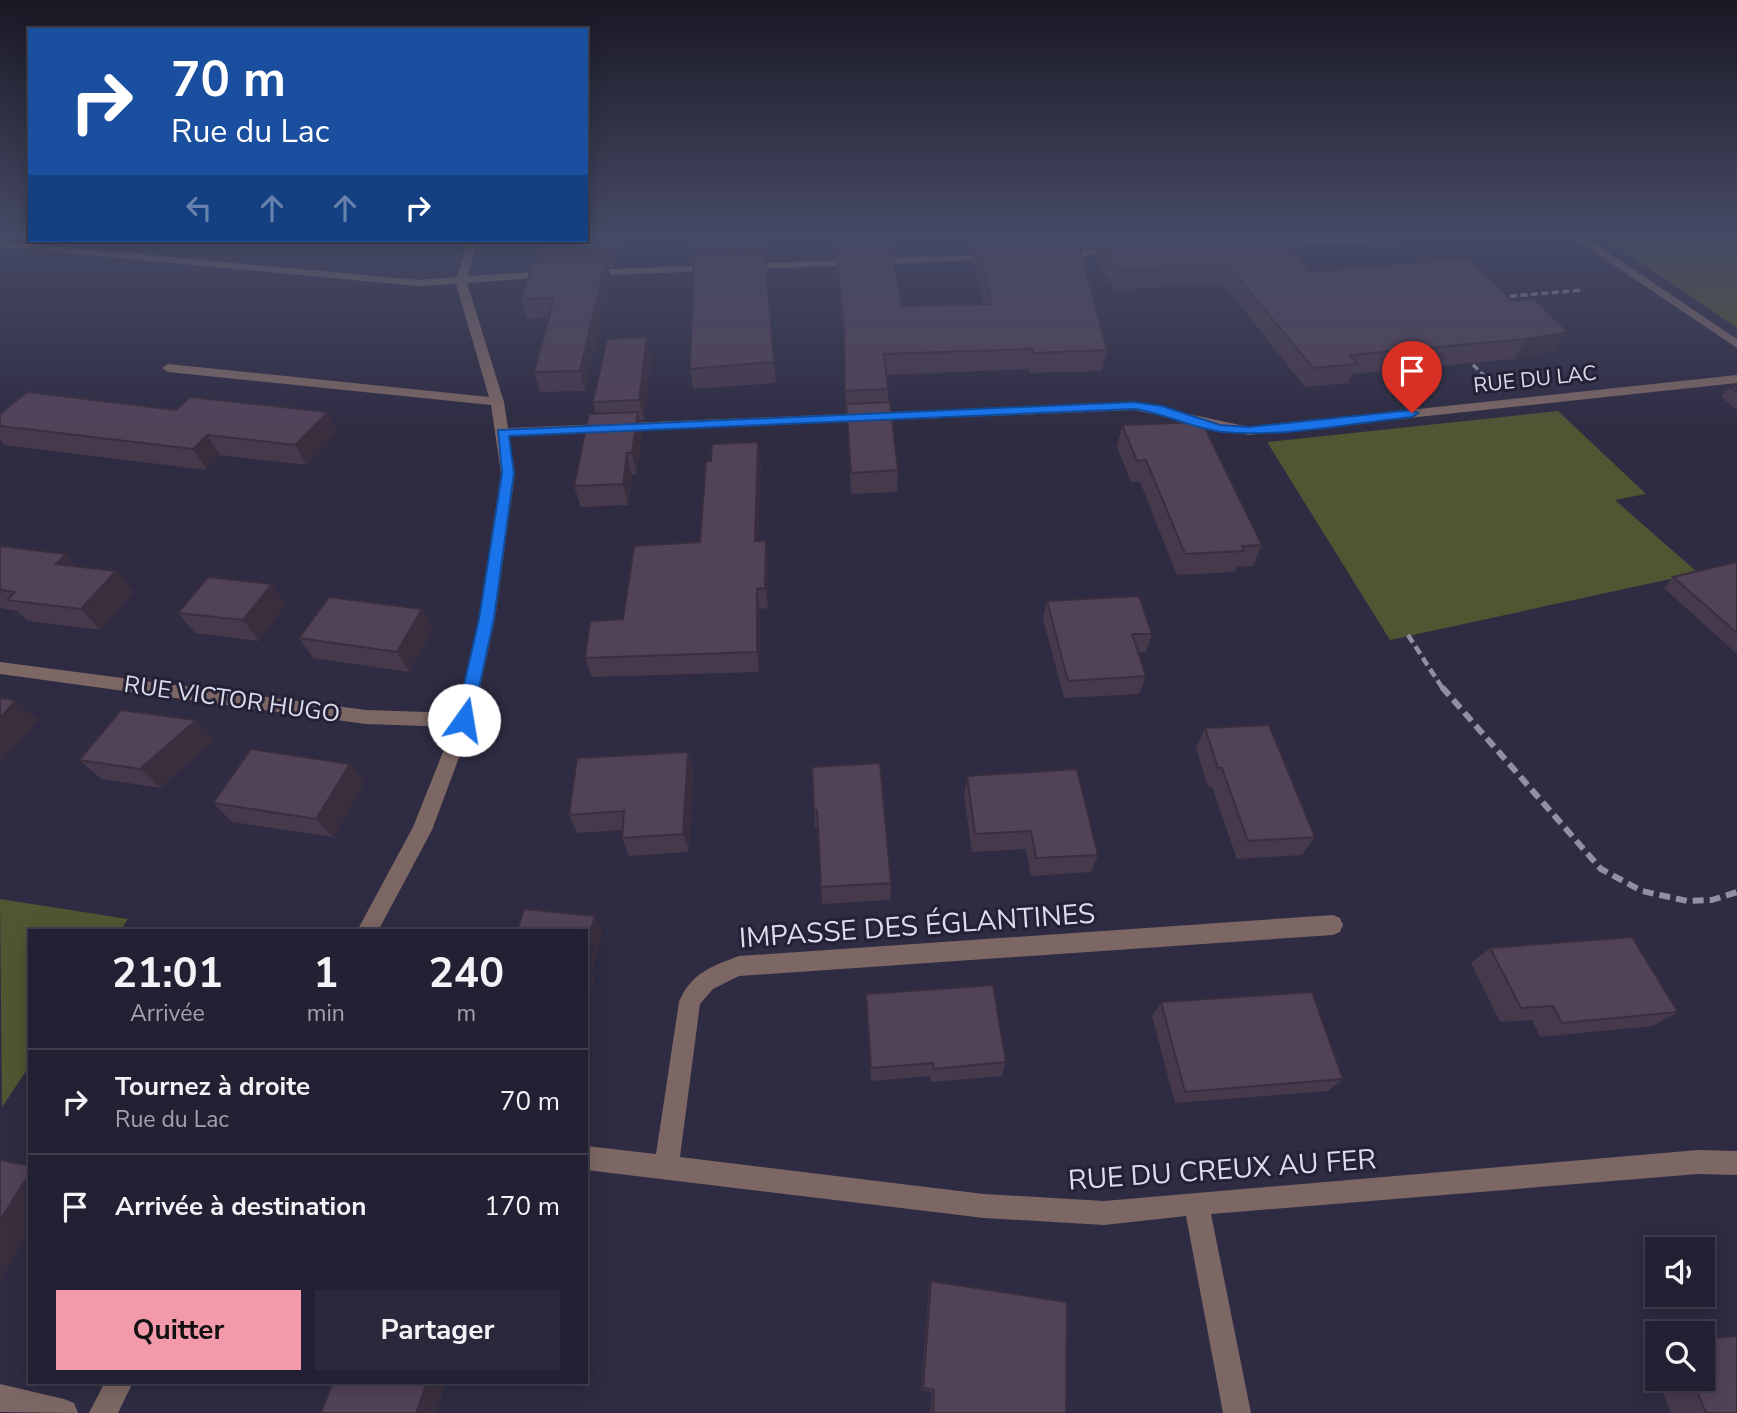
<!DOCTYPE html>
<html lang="fr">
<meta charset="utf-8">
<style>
:root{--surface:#222032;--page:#2a283a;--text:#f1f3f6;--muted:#a2a3ac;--line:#3f3e4d;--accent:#f39aaa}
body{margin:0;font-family:"Nunito Sans",sans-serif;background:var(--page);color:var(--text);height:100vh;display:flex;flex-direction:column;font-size:26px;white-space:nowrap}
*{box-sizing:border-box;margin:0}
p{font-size:23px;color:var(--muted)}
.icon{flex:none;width:38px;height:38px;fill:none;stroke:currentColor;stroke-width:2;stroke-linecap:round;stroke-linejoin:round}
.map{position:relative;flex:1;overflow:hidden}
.details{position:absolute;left:28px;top:929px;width:560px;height:455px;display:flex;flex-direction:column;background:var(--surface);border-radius:0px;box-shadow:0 4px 18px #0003,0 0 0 2px var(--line)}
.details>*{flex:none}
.top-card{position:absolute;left:28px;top:28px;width:560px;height:214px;border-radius:0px;box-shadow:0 4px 18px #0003,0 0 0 2px var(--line);background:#1a4fa0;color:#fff;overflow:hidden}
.fabs{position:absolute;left:1645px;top:1237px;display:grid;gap:14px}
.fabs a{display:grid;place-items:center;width:70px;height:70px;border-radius:0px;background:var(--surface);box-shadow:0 4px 18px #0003,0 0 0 2px var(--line);font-size:35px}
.pin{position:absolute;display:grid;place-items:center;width:60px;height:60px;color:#fff;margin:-72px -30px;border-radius:50% 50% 50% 0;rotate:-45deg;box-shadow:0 0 7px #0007}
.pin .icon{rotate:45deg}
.me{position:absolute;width:77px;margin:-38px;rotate:13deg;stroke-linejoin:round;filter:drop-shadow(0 0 5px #0008)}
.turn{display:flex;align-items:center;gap:24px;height:147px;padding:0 28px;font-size:32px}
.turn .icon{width:91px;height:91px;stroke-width:2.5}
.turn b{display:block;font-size:49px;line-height:60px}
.lanes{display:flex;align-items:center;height:66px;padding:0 28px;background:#0003;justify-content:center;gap:35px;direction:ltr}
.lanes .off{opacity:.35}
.eta{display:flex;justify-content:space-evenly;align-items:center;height:119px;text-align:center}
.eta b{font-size:42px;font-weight:700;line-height:49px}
.cta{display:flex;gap:14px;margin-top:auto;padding:14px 28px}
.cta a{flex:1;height:80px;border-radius:0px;background:var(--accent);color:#111;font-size:28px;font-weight:700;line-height:80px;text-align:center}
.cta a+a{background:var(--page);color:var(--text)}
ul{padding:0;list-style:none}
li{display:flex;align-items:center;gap:21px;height:105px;padding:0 28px;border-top:2px solid var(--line)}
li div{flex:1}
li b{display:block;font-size:26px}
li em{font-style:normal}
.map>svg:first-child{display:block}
.green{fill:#515632}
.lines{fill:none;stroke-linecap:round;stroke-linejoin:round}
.minor{fill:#7d6765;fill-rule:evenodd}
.rail-far2{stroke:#918fa2;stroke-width:3.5;stroke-dasharray:7 3.5;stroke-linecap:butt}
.rail-far1{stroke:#918fa2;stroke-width:4.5;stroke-dasharray:9 4.5;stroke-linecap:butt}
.rail{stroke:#918fa2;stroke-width:6;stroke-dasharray:11 6;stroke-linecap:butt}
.wall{fill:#47394c}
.shaded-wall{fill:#392e3e}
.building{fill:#524258;stroke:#392e3e;stroke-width:2}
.route{fill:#1a73e8;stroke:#114b97;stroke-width:2}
.labels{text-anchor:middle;stroke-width:6;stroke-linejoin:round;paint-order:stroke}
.far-street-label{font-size:21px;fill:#dddceb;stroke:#242137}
.street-label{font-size:24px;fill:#dddceb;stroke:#242137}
.near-street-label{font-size:28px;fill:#dddceb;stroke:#242137}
</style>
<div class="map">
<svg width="1737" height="1413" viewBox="0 0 1737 1413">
<rect width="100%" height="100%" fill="#2e2b42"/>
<g class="green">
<path d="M 1604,237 L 1737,237 L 1737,328 Z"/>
<path d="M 1558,411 L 1646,494 L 1615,500 L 1698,573 L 1390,640 L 1267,442 Z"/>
<path d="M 0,899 L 128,919 L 120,931 L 30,931 L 30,1065 L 2,1107 Z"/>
</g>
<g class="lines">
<g class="minor">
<path d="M 1340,237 L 1408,237 L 1403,240 L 1263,248 L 1258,245 L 1263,242 Z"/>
<path d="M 1572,237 L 1585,237 L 1737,339 L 1737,348 Z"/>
<path d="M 468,240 L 478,240 L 468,276 L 550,271 L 556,274 L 550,277 L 467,283 L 504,402 L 508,428 L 1134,402 L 1249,427 L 1737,375 L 1737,383 L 1249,435 L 1134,410 L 509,436 L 515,473 L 495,619 L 473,720 L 432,830 L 378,931 L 357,931 L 413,827 L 453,727 L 366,724 L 0,674 L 0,662 L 366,710 L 457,713 L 479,619 L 501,473 L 491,405 L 168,372 L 162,368 L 168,364 L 489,397 L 456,284 L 418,286 L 0,247 L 0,241 L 418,280 L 457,277 Z"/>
<path d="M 1116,249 L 1121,252 L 1120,254 L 1060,257 L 1055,254 L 1060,251 Z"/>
<path d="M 997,254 L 1002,257 L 1001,259 L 588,276 L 582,273 L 588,270 Z"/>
<path d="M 1333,915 L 1340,918 L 1343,925 L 1340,932 L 1333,935 L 739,976 L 713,989 L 700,1004 L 680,1157 L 984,1194 L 1104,1201 L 1698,1150 L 1737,1151 L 1737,1175 L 1698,1174 L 1211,1214 L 1251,1413 L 1223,1413 L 1186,1216 L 1104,1225 L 984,1218 L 586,1170 L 586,1146 L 656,1154 L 679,1002 C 691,973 712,966 739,956 Z"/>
<path d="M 105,1382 L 133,1382 L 118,1413 L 89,1413 Z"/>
<path d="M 0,1384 L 64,1399 L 74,1403 L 78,1413 L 0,1412 Z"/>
</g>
<g class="rail-far2">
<path d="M 1489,298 L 1583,290"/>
<path d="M 1458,350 L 1503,394"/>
</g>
<path class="rail-far1" d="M 1408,635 L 1443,689"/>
<path class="rail" d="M 1442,687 L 1601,869 L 1642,891 L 1687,901 L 1712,900 L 1737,892"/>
</g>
<g class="wall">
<path d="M 620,237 L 614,267 L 608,267 L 611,279 L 585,391 L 540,392 L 534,372 L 548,318 L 527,319 L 521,299 L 540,263 L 537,254 Z"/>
<path d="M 763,237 L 776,383 L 693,389 L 690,369 L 696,255 L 694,243 Z"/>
<path d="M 833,237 L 889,237 L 889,246 L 902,306 L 984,304 L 973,262 L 974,250 L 970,251 L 966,237 L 1073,237 L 1107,350 L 1102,371 L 1030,373 L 1028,369 L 886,375 L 888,389 L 888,402 L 898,470 L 897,492 L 851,494 L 846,411 L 844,348 L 836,257 L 835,257 Z"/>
<path d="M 1081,237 L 1281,237 L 1310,272 L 1468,258 L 1555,351 L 1514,359 L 1352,374 L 1348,383 L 1305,387 L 1222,283 L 1115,290 L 1094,257 L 1096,245 L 1086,245 Z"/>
<path d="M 647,337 L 651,357 L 644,420 L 639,420 L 642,433 L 637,474 L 632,475 L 628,505 L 581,507 L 574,486 L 596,414 L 593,402 Z"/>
<path d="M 1737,386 L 1737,410 L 1721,397 L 1730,387 Z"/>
<path d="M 1122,425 L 1262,545 L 1253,566 L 1237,567 L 1235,572 L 1177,575 L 1140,482 L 1131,482 L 1117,447 Z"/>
<path d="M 0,426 L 338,432 L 307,465 L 220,455 L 207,470 L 4,445 L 0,439 Z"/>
<path d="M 761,463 L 758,541 L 768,561 L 768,608 L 760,609 L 759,672 L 592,677 L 585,658 L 700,542 Z"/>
<path d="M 0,546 L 66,554 L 77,567 L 134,592 L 100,630 L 28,621 L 17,611 L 0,608 Z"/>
<path d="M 1737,563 L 1737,654 L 1664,588 L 1673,577 Z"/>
<path d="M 272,584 L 286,605 L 259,641 L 195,633 L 178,613 Z"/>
<path d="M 1047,601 L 1152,634 L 1146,652 L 1138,652 L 1146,676 L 1139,694 L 1064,698 L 1043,619 Z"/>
<path d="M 422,609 L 433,630 L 409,672 L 313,658 L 299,638 Z"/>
<path d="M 196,720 L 214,739 L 161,788 L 101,779 L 79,760 Z"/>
<path d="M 1205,728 L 1315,837 L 1302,855 L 1237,859 L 1212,787 L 1208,787 L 1196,748 Z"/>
<path d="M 688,752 L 693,771 L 689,852 L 629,856 L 622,838 L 622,830 L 577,833 L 569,815 Z"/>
<path d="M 350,764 L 365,783 L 333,837 L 232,822 L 213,803 Z"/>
<path d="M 812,767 L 891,883 L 890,900 L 822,904 L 818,828 L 815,828 Z"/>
<path d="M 967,776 L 1098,855 L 1091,872 L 1031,876 L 1026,849 L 972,852 L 964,795 Z"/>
<path d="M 1490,948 L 1678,1012 L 1653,1026 L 1540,1037 L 1532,1020 L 1500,1022 L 1471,963 Z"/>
<path d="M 866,994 L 1006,1062 L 1002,1076 L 931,1082 L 930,1076 L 871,1081 Z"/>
<path d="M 1161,1002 L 1343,1079 L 1328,1091 L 1175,1103 L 1152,1016 Z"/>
<path d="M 931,1281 L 1066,1413 L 930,1413 L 932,1392 L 921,1390 L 929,1286 Z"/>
<path d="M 1657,1344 L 1657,1379 L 1644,1346 Z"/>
<path d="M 1657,1379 L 1703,1379 L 1737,1413 L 1671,1413 Z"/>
</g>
<g class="shaded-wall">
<path d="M 613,237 L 620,237 L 614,267 L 610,250 Z"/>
<path d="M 606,260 L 611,279 L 585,391 L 580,371 Z"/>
<path d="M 1568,332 L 1555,351 L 1514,359 L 1526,339 Z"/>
<path d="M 647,337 L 651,357 L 644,420 L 639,400 Z"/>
<path d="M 328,412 L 338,432 L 307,465 L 295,445 Z"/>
<path d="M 638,412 L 642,433 L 637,474 L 632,453 Z"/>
<path d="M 207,435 L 220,455 L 207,470 L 193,449 Z"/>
<path d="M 758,442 L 761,463 L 758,561 L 755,541 Z"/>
<path d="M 627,453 L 632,475 L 628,505 L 623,484 Z"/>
<path d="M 766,541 L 768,561 L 768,608 L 765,588 Z"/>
<path d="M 66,554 L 85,575 L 56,564 Z"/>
<path d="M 116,571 L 134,592 L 100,630 L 81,609 Z"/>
<path d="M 272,584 L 286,605 L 259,641 L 243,620 Z"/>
<path d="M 757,589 L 760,609 L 759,672 L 757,652 Z"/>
<path d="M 422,609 L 433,630 L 409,672 L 397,652 Z"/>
<path d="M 16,700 L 39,720 L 0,764 L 0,718 Z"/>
<path d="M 196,720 L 214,739 L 161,788 L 140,769 Z"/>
<path d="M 688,752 L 693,771 L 689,852 L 683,834 Z"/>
<path d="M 350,764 L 365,783 L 333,837 L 316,819 Z"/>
<path d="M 595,916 L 603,932 L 592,973 L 595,978 L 586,1009 L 586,945 Z"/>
<path d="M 30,1173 L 30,1233 L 0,1280 L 0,1220 Z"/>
<path d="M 427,1382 L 446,1382 L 436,1413 L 416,1413 Z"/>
</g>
<g class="building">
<path d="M 586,237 L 613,237 L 610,250 L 537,254 L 542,240 L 586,240 Z"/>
<path d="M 694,237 L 763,237 L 764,240 L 694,243 Z"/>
<path d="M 1281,237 L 1310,272 L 1468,258 L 1513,301 L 1534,299 L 1568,332 L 1526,339 L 1350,355 L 1357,364 L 1313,368 L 1227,264 L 1120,271 L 1097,238 Z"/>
<path d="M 1077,238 L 1107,350 L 1033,353 L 1032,349 L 884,354 L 888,389 L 845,391 L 844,328 L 836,249 L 891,246 L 902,306 L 992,304 L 975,243 Z"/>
<path d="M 765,252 L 774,362 L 690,369 L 694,255 Z"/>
<path d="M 606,260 L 580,371 L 534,372 L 554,298 L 521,299 L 533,263 Z"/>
<path d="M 647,337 L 639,400 L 593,402 L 607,339 Z"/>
<path d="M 1737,386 L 1737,392 L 1730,387 Z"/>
<path d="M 27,392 L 176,410 L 190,397 L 328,412 L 295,445 L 207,435 L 193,449 L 0,426 L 0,414 Z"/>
<path d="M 890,402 L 898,470 L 851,473 L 846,404 Z"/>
<path d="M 638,412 L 632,453 L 627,453 L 623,484 L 574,486 L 589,414 Z"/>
<path d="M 1202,422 L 1262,545 L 1242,546 L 1244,551 L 1185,554 L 1146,460 L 1137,461 L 1122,425 Z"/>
<path d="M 758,442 L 755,541 L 766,541 L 765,588 L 757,589 L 757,652 L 585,658 L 590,621 L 623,619 L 634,546 L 700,542 L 706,461 L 711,461 L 712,444 Z"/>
<path d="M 0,546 L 66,554 L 56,564 L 116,571 L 81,609 L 7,600 L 15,592 L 0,590 Z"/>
<path d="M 1736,562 L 1737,563 L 1737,633 L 1673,577 Z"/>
<path d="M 208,577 L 272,584 L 243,620 L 178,613 Z"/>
<path d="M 1139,596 L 1152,634 L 1132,634 L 1146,676 L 1068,681 L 1047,601 Z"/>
<path d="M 329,597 L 422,609 L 397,652 L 299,638 Z"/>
<path d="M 0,698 L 16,700 L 0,718 Z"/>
<path d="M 121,710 L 196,720 L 140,769 L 79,760 Z"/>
<path d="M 1269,725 L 1315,837 L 1248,841 L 1222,768 L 1218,768 L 1205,728 Z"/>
<path d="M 251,749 L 350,764 L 316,819 L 213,803 Z"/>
<path d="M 688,752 L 683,834 L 622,838 L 624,811 L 569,815 L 577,758 Z"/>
<path d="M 880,763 L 891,883 L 821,887 L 817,810 L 814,809 L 812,767 Z"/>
<path d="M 1077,769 L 1098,855 L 1036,858 L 1031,831 L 975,834 L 967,776 Z"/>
<path d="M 524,909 L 595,916 L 586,945 L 586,931 L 517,931 Z"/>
<path d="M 1632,937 L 1678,1012 L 1562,1023 L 1553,1006 L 1521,1008 L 1490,948 Z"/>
<path d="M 993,985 L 1006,1062 L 934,1069 L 933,1063 L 871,1068 L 866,994 Z"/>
<path d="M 1312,992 L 1343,1079 L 1185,1092 L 1161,1002 Z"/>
<path d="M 0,1160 L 30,1166 L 30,1173 L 0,1220 Z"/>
<path d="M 931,1281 L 1067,1302 L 1066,1413 L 933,1413 L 934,1390 L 923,1388 Z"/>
<path d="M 1737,1336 L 1737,1413 L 1706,1413 L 1692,1379 L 1703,1379 L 1703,1339 Z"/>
<path d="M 333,1382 L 427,1382 L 416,1413 L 321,1413 Z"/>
</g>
<linearGradient id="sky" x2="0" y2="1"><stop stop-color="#191824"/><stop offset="0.54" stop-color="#464a65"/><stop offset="1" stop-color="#464a65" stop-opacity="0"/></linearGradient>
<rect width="1737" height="435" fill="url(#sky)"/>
<path class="route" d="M 1134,402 L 1162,406 L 1220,425 L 1249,427 L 1412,410 L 1418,413 L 1412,417 C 1353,423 1281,438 1223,432 C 1193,429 1164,413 1134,409 L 509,436 L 514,473 L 494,619 L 472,720 L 464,726 L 456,720 L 479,619 L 502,473 L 498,430 Z"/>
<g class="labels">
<g class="far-street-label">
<text transform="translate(1535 379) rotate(-6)" y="7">RUE DU LAC</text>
</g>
<g class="street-label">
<text transform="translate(232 699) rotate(8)" y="8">RUE VICTOR HUGO</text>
</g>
<g class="near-street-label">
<text transform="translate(917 925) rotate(-4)" y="10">IMPASSE DES ÉGLANTINES</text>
<text transform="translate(1222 1169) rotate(-4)" y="10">RUE DU CREUX AU FER</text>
</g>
</g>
</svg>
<div class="fabs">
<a><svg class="icon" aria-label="sound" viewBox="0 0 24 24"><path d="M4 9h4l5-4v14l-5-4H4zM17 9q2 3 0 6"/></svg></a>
<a><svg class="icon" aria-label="search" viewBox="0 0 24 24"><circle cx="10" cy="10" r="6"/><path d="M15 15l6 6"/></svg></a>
</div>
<div class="pin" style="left:1412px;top:413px;background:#d93025"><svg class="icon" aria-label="arrive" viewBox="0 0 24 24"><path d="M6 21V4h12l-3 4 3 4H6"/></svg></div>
<svg class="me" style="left:464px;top:720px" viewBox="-20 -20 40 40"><circle r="19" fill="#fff"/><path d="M0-13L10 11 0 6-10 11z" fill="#1a73e8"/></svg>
<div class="top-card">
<div class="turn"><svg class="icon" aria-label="right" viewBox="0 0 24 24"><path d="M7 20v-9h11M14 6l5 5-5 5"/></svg><div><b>70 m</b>Rue du Lac</div></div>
<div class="lanes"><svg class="icon off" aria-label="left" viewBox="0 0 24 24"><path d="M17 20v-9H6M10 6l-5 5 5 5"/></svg><svg class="icon off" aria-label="ahead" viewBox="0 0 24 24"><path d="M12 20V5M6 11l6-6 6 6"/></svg><svg class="icon off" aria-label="ahead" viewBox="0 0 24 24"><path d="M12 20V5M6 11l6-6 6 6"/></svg><svg class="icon" aria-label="right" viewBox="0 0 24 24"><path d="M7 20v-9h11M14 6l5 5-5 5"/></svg></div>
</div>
<section class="details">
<div class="eta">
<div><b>21:01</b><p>Arrivée</p></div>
<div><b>1</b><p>min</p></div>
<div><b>240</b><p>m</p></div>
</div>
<ul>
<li><svg class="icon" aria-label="right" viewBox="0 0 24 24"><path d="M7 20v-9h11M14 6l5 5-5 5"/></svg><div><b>Tournez à droite</b><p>Rue du Lac</p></div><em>70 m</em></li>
<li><svg class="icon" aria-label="arrive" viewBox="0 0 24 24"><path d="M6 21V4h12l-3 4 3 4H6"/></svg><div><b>Arrivée à destination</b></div><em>170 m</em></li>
</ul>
<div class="cta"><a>Quitter</a><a>Partager</a></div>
</section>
</div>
